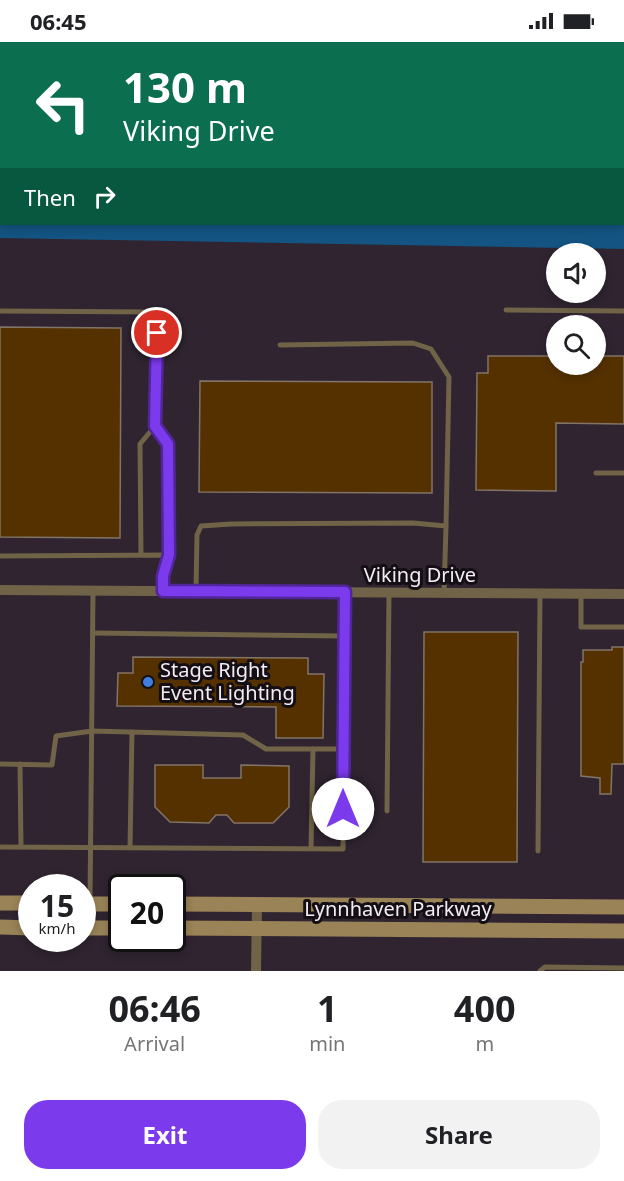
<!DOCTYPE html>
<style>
:root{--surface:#fff;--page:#f2f2f2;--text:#202124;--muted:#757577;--accent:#7c3aed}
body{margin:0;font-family:"Noto Sans",sans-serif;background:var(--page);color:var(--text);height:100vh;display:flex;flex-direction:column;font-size:22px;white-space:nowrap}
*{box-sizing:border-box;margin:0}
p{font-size:20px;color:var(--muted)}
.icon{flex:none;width:33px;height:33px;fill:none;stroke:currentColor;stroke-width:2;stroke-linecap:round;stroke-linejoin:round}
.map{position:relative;height:929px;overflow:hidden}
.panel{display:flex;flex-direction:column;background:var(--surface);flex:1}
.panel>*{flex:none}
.top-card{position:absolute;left:0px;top:0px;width:624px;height:183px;box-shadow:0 3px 9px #0003;background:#0b6e4f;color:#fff;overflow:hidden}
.buttons{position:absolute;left:546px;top:201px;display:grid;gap:12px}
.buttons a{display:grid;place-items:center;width:60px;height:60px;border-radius:50%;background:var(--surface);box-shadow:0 3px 9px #0003;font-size:30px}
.speed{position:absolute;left:18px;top:832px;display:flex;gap:12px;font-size:30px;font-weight:700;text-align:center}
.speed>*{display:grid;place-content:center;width:78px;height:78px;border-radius:50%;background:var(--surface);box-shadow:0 3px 9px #0003;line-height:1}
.speed small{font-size:15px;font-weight:400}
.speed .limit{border:3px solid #111;border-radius:9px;background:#fff;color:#111}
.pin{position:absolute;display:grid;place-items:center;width:51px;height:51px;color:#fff;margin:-26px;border:3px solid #fff;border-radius:50%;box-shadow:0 2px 6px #0007}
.me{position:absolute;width:66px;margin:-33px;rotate:0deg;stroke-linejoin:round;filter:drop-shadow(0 0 4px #0008)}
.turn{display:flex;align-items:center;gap:21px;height:126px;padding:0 24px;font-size:27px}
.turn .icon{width:78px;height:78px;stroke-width:2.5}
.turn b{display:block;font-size:42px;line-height:51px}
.then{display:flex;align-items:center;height:57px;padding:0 24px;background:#0003;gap:12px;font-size:22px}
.eta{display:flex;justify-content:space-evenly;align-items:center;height:102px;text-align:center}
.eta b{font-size:36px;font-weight:700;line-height:42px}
.primary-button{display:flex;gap:12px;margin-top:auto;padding:12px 24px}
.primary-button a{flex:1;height:69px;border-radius:24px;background:var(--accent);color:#fff;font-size:24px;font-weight:700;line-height:69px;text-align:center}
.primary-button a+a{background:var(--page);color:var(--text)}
.status{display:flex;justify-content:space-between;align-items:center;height:42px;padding:0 30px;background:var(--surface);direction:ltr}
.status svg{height:16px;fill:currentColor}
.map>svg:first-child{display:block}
.water{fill:#135482}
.building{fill:#553100;stroke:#827467;stroke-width:1.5}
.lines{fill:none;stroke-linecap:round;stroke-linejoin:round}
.lane{stroke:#706347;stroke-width:5}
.street{stroke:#706347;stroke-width:10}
.secondary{stroke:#998357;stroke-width:15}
.route-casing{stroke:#51269a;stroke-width:15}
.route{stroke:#7c3aed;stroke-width:10}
.shop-dot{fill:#3f7fe0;stroke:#140f14;stroke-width:2}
.labels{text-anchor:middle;stroke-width:6;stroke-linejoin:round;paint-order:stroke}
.street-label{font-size:20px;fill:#f4ecf4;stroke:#140f14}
.poi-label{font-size:20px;fill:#f4ecf4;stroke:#140f14;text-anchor:start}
</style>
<div class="status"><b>06:45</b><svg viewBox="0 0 49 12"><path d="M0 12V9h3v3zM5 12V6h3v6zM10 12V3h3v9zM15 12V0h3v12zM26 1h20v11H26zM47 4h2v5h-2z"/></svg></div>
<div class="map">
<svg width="624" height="929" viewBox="0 0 624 929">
<rect width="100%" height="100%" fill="#2f2430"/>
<path class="water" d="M 0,155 L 2,182 L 622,182 L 624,164 L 624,207 L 0,196 Z"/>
<g class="building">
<path d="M 0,285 L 121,286 L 120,496 L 0,495 Z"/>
<path d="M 488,314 L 556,314 L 556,322 L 596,322 L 596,314 L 624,314 L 624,382 L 556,381 L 556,449 L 476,448 L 477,331 L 488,331 Z"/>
<path d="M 200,339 L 432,340 L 432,451 L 199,450 Z"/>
<path d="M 424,590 L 518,590 L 517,820 L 423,820 Z"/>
<path d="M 612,605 L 624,605 L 624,722 L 612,722 L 611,752 L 600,752 L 600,736 L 581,734 L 581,620 L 583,620 L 583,608 L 612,608 Z"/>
<path d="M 133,615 L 308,616 L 308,632 L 324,632 L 323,696 L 276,696 L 276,665 L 117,664 L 118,631 L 133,631 Z"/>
<path d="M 155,723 L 203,723 L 203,736 L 241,736 L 241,723 L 289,724 L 289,765 L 273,781 L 234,781 L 227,773 L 216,773 L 209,781 L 170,780 L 155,765 Z"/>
</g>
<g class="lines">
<g class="lane">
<path d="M 412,0 L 412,2"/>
<path d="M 525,0 L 526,2"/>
<path d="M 506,268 L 624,269"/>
<path d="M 0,269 L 153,270 L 157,276 L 155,384"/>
<path d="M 280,303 L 413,301 L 431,307 L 449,335 L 446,484"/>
<path d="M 596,431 L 624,431"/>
<path d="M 141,513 L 140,402 L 155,384 L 168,402 L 169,513"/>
<path d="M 0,514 L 169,513 L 163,534 L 163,549"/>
<path d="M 196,549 L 197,493 L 201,484 L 231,482 L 413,481 L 446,484 L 444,551"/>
<path d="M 581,553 L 581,585 L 624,585"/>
<path d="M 93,591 L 345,594 L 345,550"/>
<path d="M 0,722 L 52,723 L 56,694 L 92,689 L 243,693 L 266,707 L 344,707 L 345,594"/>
<path d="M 20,722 L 21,805"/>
<path d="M 387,769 L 389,550"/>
<path d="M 0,805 L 343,807 L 344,707"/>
<path d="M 130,806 L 132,690"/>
<path d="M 311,806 L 313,707"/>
<path d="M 538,809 L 540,551"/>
<path d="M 90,860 L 93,549"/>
<path d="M 540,929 L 545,925 L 624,926"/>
</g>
<g class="street">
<path d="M 0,548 L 624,552"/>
<path d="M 256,929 L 257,863"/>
</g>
<g class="secondary">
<path d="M 0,861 L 32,861"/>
<path d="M 82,862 L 122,862"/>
<path d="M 172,862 L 624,865"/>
<path d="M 0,885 L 32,886"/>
<path d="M 82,886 L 122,886"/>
<path d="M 172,886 L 624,889"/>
</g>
</g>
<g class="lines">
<g class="route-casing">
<path id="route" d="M 157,291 L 155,384 L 168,402 L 169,513 L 163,534 L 163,549 L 345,550 L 343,767"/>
</g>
<use href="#route" class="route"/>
</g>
<circle class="shop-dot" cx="148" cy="640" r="6"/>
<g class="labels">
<g class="street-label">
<text x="420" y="540">Viking Drive</text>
<text x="398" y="874">Lynnhaven Parkway</text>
</g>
<g class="poi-label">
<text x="160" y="635">Stage Right<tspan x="160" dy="23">Event Lighting</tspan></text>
</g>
</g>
</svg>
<div class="buttons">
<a><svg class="icon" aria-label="sound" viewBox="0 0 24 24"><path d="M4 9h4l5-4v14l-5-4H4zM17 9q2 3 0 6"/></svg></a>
<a><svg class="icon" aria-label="search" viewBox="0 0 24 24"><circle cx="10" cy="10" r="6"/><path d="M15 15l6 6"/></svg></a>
</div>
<div class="speed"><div>15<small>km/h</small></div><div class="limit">20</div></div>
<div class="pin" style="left:157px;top:291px;background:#d93025"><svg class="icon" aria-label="arrive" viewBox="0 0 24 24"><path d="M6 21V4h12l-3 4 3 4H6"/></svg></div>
<svg class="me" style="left:343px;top:767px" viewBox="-20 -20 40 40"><circle r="19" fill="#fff"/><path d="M0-13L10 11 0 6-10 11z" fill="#7c3aed"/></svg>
<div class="top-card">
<div class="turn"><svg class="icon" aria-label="left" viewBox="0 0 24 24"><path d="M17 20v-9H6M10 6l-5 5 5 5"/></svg><div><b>130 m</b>Viking Drive</div></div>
<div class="then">Then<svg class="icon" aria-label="right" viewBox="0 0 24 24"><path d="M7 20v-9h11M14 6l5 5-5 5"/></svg></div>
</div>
</div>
<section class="panel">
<div class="eta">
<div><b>06:46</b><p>Arrival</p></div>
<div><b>1</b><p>min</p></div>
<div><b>400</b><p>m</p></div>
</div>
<div class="primary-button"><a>Exit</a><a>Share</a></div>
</section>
